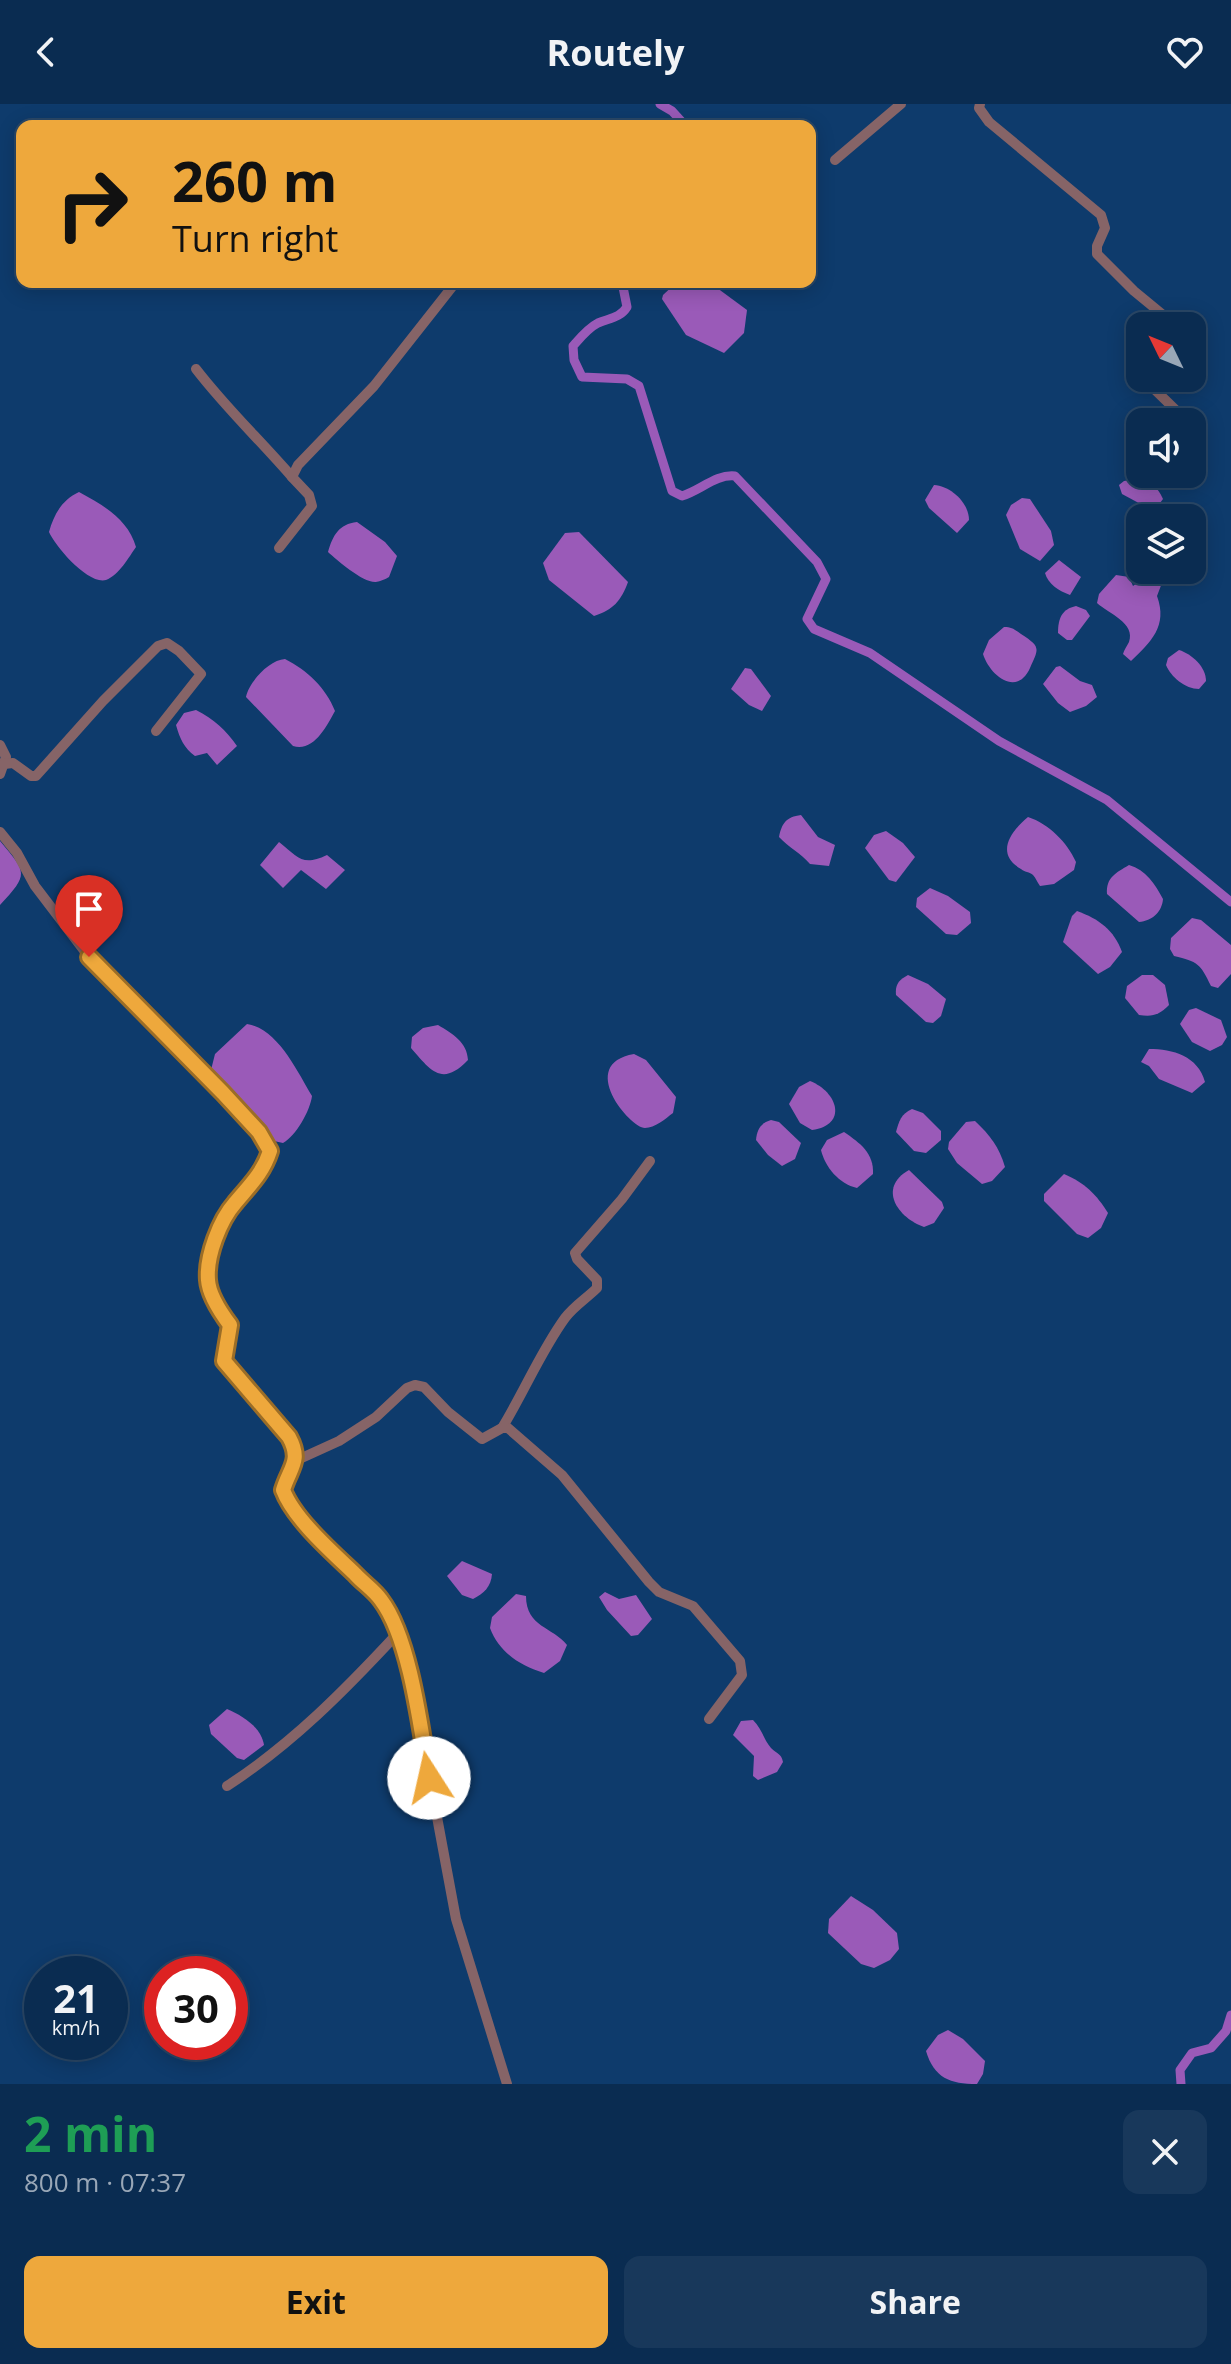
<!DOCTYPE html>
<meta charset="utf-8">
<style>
:root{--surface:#0a2c51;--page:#18385b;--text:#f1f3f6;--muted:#99a7b7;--line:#2a4868;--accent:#eea83c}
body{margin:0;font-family:"Open Sans",sans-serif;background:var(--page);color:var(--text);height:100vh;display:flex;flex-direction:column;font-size:30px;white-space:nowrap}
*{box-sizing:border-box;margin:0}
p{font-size:26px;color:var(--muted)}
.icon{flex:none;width:44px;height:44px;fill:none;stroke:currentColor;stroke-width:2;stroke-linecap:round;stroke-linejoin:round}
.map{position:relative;height:1980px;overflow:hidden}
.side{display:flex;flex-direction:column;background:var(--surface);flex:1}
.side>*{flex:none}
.hud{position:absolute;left:16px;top:16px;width:800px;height:168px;border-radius:16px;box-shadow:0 4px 20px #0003,0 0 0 2px var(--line);background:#eea83c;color:#111;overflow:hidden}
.needle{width:52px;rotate:313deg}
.buttons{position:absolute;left:1126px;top:208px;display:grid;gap:16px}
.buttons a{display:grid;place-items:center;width:80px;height:80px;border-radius:16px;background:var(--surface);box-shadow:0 4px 20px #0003,0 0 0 2px var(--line);font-size:40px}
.speed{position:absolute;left:24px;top:1852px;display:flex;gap:16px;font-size:40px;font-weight:700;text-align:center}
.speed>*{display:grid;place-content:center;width:104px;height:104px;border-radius:50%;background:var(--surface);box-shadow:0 4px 20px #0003,0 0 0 2px var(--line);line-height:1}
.speed small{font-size:20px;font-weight:400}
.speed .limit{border:12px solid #d22;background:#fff;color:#111}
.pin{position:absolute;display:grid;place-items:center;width:68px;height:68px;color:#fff;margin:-82px -34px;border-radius:50% 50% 50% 0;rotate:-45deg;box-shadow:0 0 8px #0007}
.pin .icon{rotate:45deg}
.me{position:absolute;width:88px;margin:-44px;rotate:350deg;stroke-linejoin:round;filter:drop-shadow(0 0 6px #0008)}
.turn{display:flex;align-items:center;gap:28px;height:168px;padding:0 24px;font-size:36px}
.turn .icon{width:104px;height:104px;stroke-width:2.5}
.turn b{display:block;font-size:56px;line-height:68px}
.round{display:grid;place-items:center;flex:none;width:84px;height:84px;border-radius:16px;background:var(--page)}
.head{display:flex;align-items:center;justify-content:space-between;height:136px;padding:0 24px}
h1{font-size:48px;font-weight:700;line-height:60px;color:#1e9e55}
.cta{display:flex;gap:16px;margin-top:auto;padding:16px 24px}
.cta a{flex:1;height:92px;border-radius:16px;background:var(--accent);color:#111;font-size:32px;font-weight:700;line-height:92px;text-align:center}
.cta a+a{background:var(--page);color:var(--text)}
header{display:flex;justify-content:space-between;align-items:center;height:104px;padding:0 24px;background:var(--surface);font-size:36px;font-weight:700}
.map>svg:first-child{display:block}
.water{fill:#9a5ab8}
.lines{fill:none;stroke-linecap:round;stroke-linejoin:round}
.canal{stroke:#9a5ab8;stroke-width:9}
.street{stroke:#866467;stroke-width:10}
.route-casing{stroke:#9b6d27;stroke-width:20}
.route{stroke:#eea83c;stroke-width:14}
</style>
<header><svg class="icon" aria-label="back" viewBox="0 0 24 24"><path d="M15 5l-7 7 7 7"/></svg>Routely<svg class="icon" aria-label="heart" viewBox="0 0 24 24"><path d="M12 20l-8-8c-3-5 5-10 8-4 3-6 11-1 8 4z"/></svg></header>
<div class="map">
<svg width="1231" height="1980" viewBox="0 0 1231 1980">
<rect width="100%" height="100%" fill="#0e3b6c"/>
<g class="water">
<path d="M 677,178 L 709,178 L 747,206 L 744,229 L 724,249 L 686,231 L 662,195 L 663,191 Z"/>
<path d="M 1137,375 C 1151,378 1157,382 1163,395 L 1157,403 L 1148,404 L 1122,390 L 1119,381 L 1124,377 Z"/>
<path d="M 934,381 C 951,382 969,399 969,416 L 957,429 L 929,404 L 925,396 Z"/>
<path d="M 79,388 C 103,401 128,415 136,443 C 129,453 119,471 106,476 C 88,481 55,442 49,428 C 54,410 62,396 79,388 Z"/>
<path d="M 1022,394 L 1030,395 L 1051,427 L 1054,441 L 1040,457 L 1020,445 L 1006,411 L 1011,401 Z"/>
<path d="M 357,418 L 385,438 L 397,452 L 389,473 C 386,475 378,478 376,478 C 363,479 337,456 328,448 C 333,431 339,420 357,418 Z"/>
<path d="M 579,428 L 628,478 C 621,497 613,506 594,512 L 549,476 L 543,459 L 565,429 Z"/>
<path d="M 1059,456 L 1081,473 L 1070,491 C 1059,487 1048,480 1045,469 Z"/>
<path d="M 1155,466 L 1165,471 L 1157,492 C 1168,522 1151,538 1131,557 L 1123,550 C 1124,546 1127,542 1129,538 C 1136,519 1108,509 1097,499 L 1099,490 L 1116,471 L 1129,473 L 1133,482 Z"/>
<path d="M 1076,502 L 1086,506 L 1090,512 L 1072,536 L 1067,536 L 1058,529 C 1058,514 1062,505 1076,502 Z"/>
<path d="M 1004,523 C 1012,523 1014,525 1021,530 C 1041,543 1039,544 1030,564 C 1017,593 990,572 983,550 L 989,536 Z"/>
<path d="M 1179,546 C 1192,550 1206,563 1206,577 L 1199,585 C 1185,585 1171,573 1166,561 L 1168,554 Z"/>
<path d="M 285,555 C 307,566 326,584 335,607 C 326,623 314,648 293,642 L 246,593 C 249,578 269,556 285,555 Z"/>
<path d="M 1060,562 L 1080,577 L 1092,581 L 1097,593 L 1086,602 L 1070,608 L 1058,599 L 1043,580 L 1056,563 Z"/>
<path d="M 745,564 L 751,565 L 771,592 L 762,607 L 749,601 L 731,585 Z"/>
<path d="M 196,606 C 214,615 226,626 237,642 L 217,661 L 207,649 L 195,652 C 184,644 180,635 176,621 L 184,609 Z"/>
<path d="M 801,711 L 818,733 L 835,741 L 829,762 L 810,760 C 801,749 789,744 779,733 C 782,719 786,713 801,711 Z"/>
<path d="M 1028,713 C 1049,720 1067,738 1076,758 L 1074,766 L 1054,780 L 1040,782 C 1037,778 1036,774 1033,771 C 1030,768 1024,768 1021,765 C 995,750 1010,728 1028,713 Z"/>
<path d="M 886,727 L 903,739 L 915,753 L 896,778 L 889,776 L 865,744 L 874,731 Z"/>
<path d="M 0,737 C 27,769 29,770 0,801 Z"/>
<path d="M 279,738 C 298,753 302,763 327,751 L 345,766 L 326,785 L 301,766 L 283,784 L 260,761 Z"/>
<path d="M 1129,761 C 1146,766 1155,780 1163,795 C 1162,808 1152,817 1139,818 L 1107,790 C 1106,773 1116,769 1129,761 Z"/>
<path d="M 930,784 L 948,792 L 970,808 L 971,819 L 957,831 L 946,830 L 916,803 L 917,794 Z"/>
<path d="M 1077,807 C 1099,815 1114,826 1122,848 L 1110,863 L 1098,870 L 1063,838 L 1072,812 Z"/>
<path d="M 1192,814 L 1201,816 L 1231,841 L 1231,870 L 1218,884 L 1211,882 C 1200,859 1198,858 1174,852 L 1170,845 L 1171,834 Z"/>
<path d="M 908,871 L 928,880 L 946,895 L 941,912 L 933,919 L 926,918 L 896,891 C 895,880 899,876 908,871 Z"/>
<path d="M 1142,871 L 1153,871 L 1165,881 L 1169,901 C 1159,911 1153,913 1139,911 L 1125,894 L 1127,882 Z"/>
<path d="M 1196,904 L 1221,916 L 1227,933 L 1222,941 L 1210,947 L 1192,938 L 1180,920 L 1189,906 Z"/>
<path d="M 247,920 C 278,925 297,967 312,992 C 310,1007 296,1032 283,1039 L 274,1037 L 211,966 L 215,950 Z"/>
<path d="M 438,921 C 453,930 467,938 468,956 C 442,983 431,967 411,944 L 412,933 L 423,924 Z"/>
<path d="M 1149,945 C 1173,945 1198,952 1205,978 L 1192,989 L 1159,975 L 1149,962 L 1141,958 Z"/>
<path d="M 634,950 L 646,956 L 676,993 L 673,1009 C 665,1015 655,1024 645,1024 C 630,1024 576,960 634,950 Z"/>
<path d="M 810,977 C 838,988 848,1021 812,1026 L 800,1019 L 789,1000 L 799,983 Z"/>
<path d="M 912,1005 L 923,1009 L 941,1027 L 941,1036 L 926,1049 L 914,1047 L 896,1028 C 899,1017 901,1010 912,1005 Z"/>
<path d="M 771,1016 L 779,1018 L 801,1039 L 795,1055 L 782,1062 L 768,1051 L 756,1036 C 757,1025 761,1019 771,1016 Z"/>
<path d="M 975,1017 C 990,1031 999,1043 1005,1063 L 992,1077 L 982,1080 L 957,1059 L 948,1045 L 949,1038 L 966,1018 Z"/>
<path d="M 844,1028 C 860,1039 874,1049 873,1070 L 857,1084 C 839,1080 825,1063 821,1046 L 827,1036 Z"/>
<path d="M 909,1066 L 942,1098 L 944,1104 L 934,1119 L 924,1123 C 898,1114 877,1084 909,1066 Z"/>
<path d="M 1064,1070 C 1085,1079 1096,1090 1108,1109 L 1101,1124 L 1088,1134 L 1077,1130 L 1044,1097 L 1044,1090 Z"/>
<path d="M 462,1457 L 492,1470 C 491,1483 484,1489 473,1495 L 462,1491 L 447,1472 Z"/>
<path d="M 605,1488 L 619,1495 L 636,1491 L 652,1515 L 638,1531 L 631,1532 L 607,1506 L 599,1493 Z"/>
<path d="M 516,1490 L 526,1492 C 526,1523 553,1523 567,1541 L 560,1557 L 544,1569 C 520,1562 499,1548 490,1524 L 492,1513 Z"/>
<path d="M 227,1605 C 243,1612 261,1623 264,1641 L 244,1656 L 237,1654 L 211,1630 L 209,1621 Z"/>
<path d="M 753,1616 C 762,1625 764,1636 771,1644 C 777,1650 781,1649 783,1658 L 777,1668 L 758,1676 L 753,1672 L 754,1652 L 733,1631 L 741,1617 Z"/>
<path d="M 851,1792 L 873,1806 L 897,1829 L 899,1845 L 890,1856 L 874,1864 L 861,1860 L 828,1829 L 829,1815 Z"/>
<path d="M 948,1926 L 963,1935 L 985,1957 L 983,1970 L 977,1980 C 950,1980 934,1974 926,1947 L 938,1931 Z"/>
</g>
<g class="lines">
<g class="canal">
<path d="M 660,0 L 672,7 L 682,18 L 680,22"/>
<path d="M 622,178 L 627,203 C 620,214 610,214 598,219 C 588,224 580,234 573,242 L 574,256 L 582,273 L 627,275 L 639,282 L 672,387 L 682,392 C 701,386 716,370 735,372 L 817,458 L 826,475 L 807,515 L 814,525 L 870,549 L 999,637 L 1107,696 L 1231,798"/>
<path d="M 1181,1980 L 1180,1966 L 1192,1949 L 1211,1944 L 1226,1927 L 1231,1911"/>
</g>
<g class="street">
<path d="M 980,0 L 979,4 L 989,18 L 1101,111 L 1105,124 L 1097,142 L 1097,150 L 1134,187 L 1168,215 L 1168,222"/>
<path d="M 540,22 L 542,20"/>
<path d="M 835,56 L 901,0"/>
<path d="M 196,265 C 226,304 260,336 292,373"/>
<path d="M 1147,274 L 1149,280 L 1188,318"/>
<path d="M 279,444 L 312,402 L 309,391 L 292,373 L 298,361 L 374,282 L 456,178"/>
<path d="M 0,641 L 6,653 L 0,670"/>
<path d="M 4,660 L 13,659 L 31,672 L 36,672 L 103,597 L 158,542 L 167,539 L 179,547 L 201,570 L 156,627"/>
<path d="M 0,728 L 17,749 L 35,782 L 89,853 L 223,989 L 259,1028 L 270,1047 C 263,1069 250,1081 235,1098 C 220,1116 206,1152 208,1175 C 209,1191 221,1209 230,1221 L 224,1257 L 289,1333 C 302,1357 291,1363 283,1386 L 287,1396 L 314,1428 L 381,1495 L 392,1515 L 410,1568 L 456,1815 L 507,1980"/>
<path d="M 502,1324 C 524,1288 541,1247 565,1214 C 574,1202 587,1194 597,1184 L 597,1176 L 577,1155 L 575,1149 L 622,1095 L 650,1057"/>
<path d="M 295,1357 L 339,1337 L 376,1313 L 407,1284 L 415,1281 L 424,1283 L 448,1308 L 482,1335 L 502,1324 L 508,1324 L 562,1371 L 649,1478 L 659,1488 L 693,1502 L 740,1557 L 742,1571 L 709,1615"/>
<path d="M 227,1682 C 292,1640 345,1586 397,1530"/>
</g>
</g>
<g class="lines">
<g class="route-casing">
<path id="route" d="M 89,853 L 223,989 L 259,1028 L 270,1047 C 263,1069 250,1081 235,1099 C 220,1116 206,1152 208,1176 C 209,1191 221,1209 230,1221 L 224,1257 L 289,1333 C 302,1357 290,1363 283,1386 C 294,1415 332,1448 355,1470 C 363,1479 374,1486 381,1496 C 410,1534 421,1626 429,1674"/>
</g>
<use href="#route" class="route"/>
</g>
</svg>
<div class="buttons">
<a><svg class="needle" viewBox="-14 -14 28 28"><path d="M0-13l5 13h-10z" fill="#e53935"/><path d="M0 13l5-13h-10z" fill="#99a7b7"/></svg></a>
<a><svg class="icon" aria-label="sound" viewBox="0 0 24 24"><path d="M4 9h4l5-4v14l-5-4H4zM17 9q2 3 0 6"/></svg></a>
<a><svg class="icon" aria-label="layers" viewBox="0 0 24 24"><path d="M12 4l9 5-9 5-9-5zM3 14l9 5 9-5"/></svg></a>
</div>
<div class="speed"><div>21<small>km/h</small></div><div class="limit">30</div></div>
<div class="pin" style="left:89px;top:853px;background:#d93025"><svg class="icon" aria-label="arrive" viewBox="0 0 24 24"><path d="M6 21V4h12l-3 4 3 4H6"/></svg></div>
<svg class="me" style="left:429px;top:1674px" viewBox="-20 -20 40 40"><circle r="19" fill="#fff"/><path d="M0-13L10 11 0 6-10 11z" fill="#eea83c"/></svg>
<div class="hud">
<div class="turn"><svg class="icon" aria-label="right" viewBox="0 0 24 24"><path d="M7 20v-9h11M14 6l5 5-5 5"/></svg><div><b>260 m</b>Turn right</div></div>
</div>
</div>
<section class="side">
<div class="head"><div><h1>2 min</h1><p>800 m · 07:37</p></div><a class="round"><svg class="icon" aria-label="close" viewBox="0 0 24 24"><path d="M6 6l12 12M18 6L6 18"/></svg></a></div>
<div class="cta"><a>Exit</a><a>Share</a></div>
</section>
